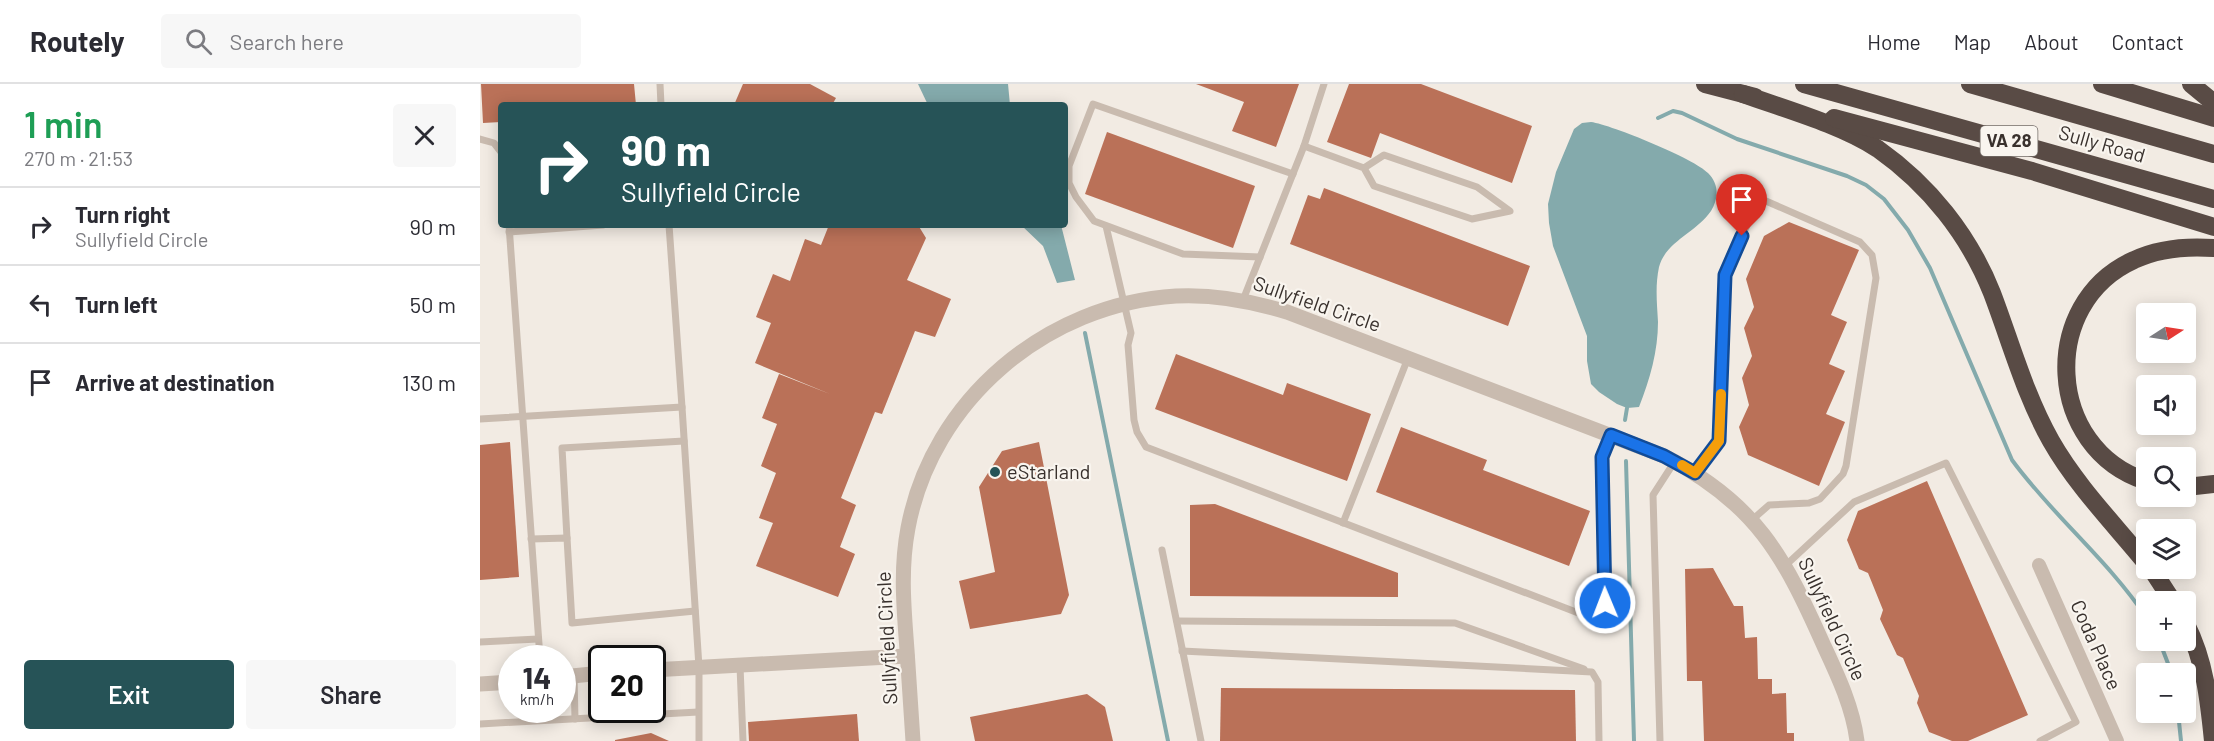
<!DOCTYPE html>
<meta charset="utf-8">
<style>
:root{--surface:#fff;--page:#f7f7f7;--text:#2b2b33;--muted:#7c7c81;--line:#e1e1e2;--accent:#265357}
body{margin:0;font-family:Barlow,sans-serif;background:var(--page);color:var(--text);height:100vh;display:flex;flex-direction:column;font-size:22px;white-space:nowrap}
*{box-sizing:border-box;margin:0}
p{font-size:20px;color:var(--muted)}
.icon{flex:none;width:33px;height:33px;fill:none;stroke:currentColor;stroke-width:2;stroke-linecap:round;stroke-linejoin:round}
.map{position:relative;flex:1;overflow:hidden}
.details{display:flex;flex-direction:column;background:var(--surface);width:480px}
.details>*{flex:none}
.hud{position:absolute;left:18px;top:18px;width:570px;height:126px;border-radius:6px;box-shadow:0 3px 15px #0003;background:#265357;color:#fff;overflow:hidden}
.needle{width:39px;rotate:78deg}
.buttons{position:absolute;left:1656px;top:219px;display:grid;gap:12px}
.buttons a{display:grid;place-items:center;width:60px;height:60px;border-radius:6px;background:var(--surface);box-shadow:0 3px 15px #0003;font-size:30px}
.speed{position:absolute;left:18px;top:561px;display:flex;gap:12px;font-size:30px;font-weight:700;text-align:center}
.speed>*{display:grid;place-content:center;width:78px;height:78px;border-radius:50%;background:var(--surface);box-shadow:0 3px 15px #0003;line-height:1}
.speed small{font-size:15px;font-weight:400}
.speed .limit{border:3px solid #111;border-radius:9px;background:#fff;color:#111}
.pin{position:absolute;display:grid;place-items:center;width:51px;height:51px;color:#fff;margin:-62px -26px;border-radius:50% 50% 50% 0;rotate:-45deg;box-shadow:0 0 6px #0007}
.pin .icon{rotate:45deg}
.me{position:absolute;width:66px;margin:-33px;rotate:359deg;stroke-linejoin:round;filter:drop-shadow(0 0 4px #0008)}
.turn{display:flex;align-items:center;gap:21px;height:126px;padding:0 24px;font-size:27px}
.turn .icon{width:78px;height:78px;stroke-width:2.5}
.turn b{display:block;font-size:42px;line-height:51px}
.round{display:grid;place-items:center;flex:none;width:63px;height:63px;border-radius:6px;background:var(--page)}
.headline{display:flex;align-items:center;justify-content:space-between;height:102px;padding:0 24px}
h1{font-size:36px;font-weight:600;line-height:45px;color:#1e9e55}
.action{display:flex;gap:12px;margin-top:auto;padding:12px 24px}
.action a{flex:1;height:69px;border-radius:6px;background:var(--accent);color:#fff;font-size:24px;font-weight:600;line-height:69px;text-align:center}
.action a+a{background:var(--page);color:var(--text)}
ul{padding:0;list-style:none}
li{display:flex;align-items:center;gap:18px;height:78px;padding:0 24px;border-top:2px solid var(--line)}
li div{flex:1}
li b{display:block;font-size:22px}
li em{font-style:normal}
header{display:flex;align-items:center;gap:36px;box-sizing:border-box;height:84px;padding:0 30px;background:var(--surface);border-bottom:2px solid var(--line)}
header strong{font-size:28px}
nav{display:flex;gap:33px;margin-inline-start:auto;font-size:21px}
.search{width:420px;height:54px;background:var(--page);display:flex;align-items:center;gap:15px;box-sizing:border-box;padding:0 21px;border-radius:6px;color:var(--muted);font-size:22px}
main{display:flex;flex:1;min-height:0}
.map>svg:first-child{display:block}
.water{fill:#84aaac}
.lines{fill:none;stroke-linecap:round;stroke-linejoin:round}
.stream{stroke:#84aaac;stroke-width:4}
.building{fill:#ba7158}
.service{stroke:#c9bbaf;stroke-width:7}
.minor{stroke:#c9bbaf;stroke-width:14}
.tertiary{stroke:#c9bbaf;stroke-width:15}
.motorway{stroke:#594b45;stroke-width:18}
.route-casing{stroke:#114b97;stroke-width:15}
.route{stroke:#1a73e8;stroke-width:10}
.slow{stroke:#f59e0b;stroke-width:10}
.poi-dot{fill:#265357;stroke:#f9f5ef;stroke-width:2}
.labels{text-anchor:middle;stroke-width:4.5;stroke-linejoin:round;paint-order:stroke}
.shield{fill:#f9f5ef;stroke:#736c67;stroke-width:1.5}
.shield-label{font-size:18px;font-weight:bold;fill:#39312d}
.street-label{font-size:20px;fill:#39312d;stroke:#f9f5ef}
.poi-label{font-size:20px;fill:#39312d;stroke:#f9f5ef;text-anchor:start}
</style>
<header>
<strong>Routely</strong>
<div class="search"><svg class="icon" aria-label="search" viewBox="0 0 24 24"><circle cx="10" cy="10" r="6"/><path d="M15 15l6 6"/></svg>Search here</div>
<nav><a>Home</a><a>Map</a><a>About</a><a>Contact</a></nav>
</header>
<main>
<section class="details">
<div class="headline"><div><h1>1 min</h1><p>270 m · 21:53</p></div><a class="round"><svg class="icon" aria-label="close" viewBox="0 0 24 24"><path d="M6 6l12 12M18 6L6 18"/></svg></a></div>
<ul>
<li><svg class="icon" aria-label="right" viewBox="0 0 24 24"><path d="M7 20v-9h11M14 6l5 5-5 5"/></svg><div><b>Turn right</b><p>Sullyfield Circle</p></div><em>90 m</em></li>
<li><svg class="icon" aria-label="left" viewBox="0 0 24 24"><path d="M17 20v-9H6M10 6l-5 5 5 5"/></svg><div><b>Turn left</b></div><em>50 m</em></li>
<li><svg class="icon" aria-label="arrive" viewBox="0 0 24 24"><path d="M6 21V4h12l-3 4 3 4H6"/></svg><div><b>Arrive at destination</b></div><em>130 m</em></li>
</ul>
<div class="action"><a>Exit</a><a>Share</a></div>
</section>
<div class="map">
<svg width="1734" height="657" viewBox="0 0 1734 657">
<rect width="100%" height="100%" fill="#f2ebe3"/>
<g class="water">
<path d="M 438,0 L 528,0 L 530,21 L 448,21 Z"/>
<path d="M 1111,38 C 1132,41 1215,75 1228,89 C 1239,100 1239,114 1231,127 C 1216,149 1186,157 1179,183 C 1175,202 1177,219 1178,238 C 1178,267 1170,295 1159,323 L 1147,324 L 1137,320 L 1119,308 L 1111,300 L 1107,277 L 1107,252 L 1073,162 L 1069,139 L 1068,120 L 1076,88 L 1094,45 L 1102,39 Z"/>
<path d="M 541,141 L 581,141 L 595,196 L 577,199 L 563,162 Z"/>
</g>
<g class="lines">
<g class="stream">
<path d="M 1178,34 L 1193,27 L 1202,29 L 1257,55 L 1367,92 L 1386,101 L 1404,115 L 1428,146 L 1450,184 L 1532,376 C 1573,432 1628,476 1666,533"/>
<path d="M 605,249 L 688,657"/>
<path d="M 1145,336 L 1147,324"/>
<path d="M 1146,377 L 1154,657"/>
<path d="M 1679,556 L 1692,590"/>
<path d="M 1698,628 L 1701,657"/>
</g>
</g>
<g class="building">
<path d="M 1,0 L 154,0 L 156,21 L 21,21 L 21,38 L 3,39 Z"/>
<path d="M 263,0 L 330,0 L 356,14 L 352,21 L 254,21 Z"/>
<path d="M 716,0 L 819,0 L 796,63 L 752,47 L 764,18 Z"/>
<path d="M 869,0 L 941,0 L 1052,42 L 1032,99 L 900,49 L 891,74 L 847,58 Z"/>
<path d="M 627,48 L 775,102 L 753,164 L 605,110 Z"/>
<path d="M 844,104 L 1050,182 L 1028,242 L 810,160 L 828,111 L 840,115 Z"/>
<path d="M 1309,138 L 1379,166 L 1351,231 L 1367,238 L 1349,280 L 1365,287 L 1346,330 L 1365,338 L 1339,402 L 1268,371 L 1259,343 L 1269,321 L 1262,294 L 1272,272 L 1264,244 L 1274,223 L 1266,195 L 1284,152 Z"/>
<path d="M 349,141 L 438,141 L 446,154 L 427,196 L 471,215 L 455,253 L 435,247 L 402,330 L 395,328 L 361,414 L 376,421 L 360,463 L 375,470 L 358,513 L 276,482 L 293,439 L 279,434 L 296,389 L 281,382 L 297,340 L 282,334 L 299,290 L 350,310 L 275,279 L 291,239 L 276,233 L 293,190 L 310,197 L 325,155 L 341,161 Z"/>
<path d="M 696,270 L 803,311 L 807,299 L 891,330 L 867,397 L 675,325 Z"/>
<path d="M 921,343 L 1007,376 L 1003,386 L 1110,427 L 1089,482 L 896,408 Z"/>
<path d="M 30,358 L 39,493 L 0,496 L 0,361 Z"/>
<path d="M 559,358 L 589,511 L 581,530 L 490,545 L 479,497 L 515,488 L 499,403 L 522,367 Z"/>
<path d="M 1447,397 L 1548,631 L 1488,657 L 1472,657 L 1449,648 L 1437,619 L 1439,612 L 1423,574 L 1417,571 L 1400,535 L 1403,526 L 1388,489 L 1379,485 L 1367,456 L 1378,427 Z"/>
<path d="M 735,420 L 918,489 L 918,513 L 710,512 L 710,421 Z"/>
<path d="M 1233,484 L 1254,522 L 1263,522 L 1265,554 L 1277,553 L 1278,595 L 1292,595 L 1292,610 L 1306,609 L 1307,649 L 1314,649 L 1314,657 L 1224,657 L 1222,597 L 1207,597 L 1205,485 Z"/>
<path d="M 741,604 L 1095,606 L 1096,657 L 740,657 Z"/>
<path d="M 607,610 L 625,623 L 633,657 L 495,657 L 490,633 Z"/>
<path d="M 377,630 L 379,657 L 269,657 L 268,638 Z"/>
<path d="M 171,649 L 189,657 L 135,657 L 135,656 Z"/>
</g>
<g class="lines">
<g class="service">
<path d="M 180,0 L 181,21"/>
<path d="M 0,55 L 14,59 L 21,68"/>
<path d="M 824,62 L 844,0"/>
<path d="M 29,141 L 60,574"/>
<path d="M 626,142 L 651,249 L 648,261 L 654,336 L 657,348 L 666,363 L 1101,530 L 1112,532 L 1118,529 L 1125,519 L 1121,381 L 1122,373 L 1131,351"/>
<path d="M 29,148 L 123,141"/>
<path d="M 780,173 L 703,170 L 614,137 L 596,113 L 589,99 L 589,82 L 613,20 L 813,90"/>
<path d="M 763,216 L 824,62 L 884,84 L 894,102 L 992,135 L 1030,127 L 997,103 L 904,71 L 884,84"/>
<path d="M 202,323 L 219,583 L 219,657"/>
<path d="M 0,335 L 202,323 L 189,141"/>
<path d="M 1215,389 L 1239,357 L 1245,191 L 1279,114 L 1380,158 L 1392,171 L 1396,194 L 1366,382 L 1363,390 L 1340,415 L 1329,419 L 1289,421 L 1272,436"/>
<path d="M 863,439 L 928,274"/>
<path d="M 87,454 L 82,364 L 204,357"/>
<path d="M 51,455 L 87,454 L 92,539 L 215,527"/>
<path d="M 682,466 L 721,657"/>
<path d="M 1306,481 L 1374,418 L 1466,379 L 1596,638 L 1560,657"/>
<path d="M 697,537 L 975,539 L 1104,585"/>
<path d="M 0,558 L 58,555"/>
<path d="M 702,567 L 1112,588 L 1118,598 L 1119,657"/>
<path d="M 260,582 L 263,657"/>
<path d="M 94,592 L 95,635"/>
<path d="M 0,640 L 218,628"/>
<path d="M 1180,657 L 1173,411 L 1195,377"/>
</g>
<path class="minor" d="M 1559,481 L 1637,657"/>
<g class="tertiary">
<path d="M 172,586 L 427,572"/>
<path d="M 82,593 L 122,589"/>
<path d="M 0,600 L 32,598"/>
<path d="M 433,657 C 431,627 429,597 427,566 C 424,525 420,486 428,444 C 452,316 566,220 696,212 C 734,210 771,217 807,228 L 1184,372 C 1276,419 1304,472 1344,562 C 1358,592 1373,624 1377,657"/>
</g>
<g class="motorway">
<path d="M 1225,0 L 1275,13"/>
<path d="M 1324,0 L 1734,115"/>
<path d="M 1490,0 L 1734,70"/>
<path d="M 1622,0 L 1734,34"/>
<path d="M 1711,0 L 1734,19"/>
<path d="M 1263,10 C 1305,25 1362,41 1398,65 C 1449,101 1489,151 1512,209 C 1531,259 1545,311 1571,357 C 1596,401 1634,440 1666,479"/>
<path d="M 1354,34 L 1552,87 L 1734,143"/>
<path d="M 1666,397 C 1566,365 1558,219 1654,176 C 1679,164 1706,162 1734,164"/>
<path d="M 1706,403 L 1734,400"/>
<path d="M 1671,484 L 1693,518"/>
<path d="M 1706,540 C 1725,577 1729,617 1733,657"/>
</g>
</g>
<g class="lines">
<g class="route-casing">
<path id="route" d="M 1125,519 L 1122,373 L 1131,351 L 1184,372 L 1215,389 L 1239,357 L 1245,191 L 1262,152"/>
</g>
<use href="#route" class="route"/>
<path class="slow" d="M 1202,381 L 1215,389 L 1239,357 L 1241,310"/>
</g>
<circle class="poi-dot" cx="515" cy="388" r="6"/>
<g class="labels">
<rect class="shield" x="1500.5" y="42" width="57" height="30" rx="4.5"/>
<g class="shield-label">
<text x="1529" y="63">VA 28</text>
</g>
<g class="street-label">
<text transform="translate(1622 60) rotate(16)" y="7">Sully Road</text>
<text transform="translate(837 220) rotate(19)" y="7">Sullyfield Circle</text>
<text transform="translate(1352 535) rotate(65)" y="7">Sullyfield Circle</text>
<text transform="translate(407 554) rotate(-93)" y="7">Sullyfield Circle</text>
<text transform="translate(1616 561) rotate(66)" y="7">Coda Place</text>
</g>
<g class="poi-label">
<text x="527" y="395">eStarland</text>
</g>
</g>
</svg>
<div class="buttons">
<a><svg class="needle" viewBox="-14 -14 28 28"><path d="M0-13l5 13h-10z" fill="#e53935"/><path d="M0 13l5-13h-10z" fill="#7c7c81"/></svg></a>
<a><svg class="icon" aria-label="sound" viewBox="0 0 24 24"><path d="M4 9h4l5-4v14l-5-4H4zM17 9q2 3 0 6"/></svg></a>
<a><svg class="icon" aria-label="search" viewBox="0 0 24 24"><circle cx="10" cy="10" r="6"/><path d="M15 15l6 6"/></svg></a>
<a><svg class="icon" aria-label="layers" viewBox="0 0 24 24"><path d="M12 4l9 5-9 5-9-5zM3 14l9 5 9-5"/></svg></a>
<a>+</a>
<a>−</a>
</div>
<div class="speed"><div>14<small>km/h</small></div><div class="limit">20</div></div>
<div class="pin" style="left:1262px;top:152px;background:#d93025"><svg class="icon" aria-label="arrive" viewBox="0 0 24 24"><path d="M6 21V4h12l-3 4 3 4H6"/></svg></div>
<svg class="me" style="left:1125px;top:519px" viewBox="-20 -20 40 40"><circle r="17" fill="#1a73e8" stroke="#fff" stroke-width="3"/><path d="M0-11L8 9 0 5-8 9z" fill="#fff"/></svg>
<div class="hud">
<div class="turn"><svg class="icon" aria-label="right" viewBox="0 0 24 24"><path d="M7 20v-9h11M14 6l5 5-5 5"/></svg><div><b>90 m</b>Sullyfield Circle</div></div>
</div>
</div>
</main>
